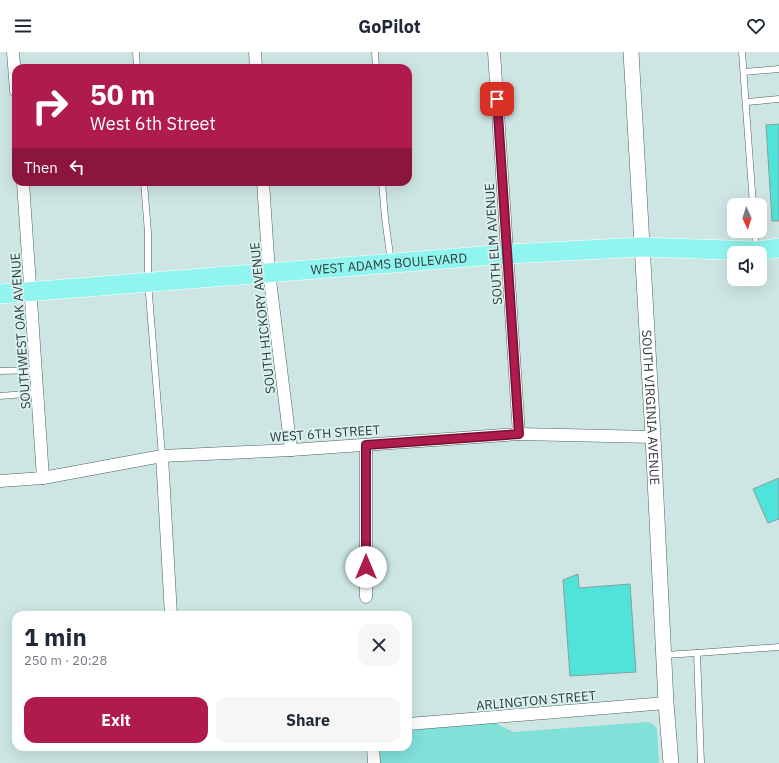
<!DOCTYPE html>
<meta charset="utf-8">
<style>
:root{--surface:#fff;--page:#f6f6f7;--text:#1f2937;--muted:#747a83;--accent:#ae1b4c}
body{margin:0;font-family:"IBM Plex Sans",sans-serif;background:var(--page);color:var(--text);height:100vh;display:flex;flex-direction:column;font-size:15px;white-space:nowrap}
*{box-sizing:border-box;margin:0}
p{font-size:13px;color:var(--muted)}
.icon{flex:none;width:22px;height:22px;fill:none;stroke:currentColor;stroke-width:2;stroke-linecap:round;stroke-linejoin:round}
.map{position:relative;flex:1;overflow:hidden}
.side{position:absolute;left:12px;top:559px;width:400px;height:140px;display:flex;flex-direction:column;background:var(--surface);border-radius:12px;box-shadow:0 4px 16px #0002}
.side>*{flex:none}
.guide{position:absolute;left:12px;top:12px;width:400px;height:122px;border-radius:12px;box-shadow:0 4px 16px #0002;background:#ae1b4c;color:#fff;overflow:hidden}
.needle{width:26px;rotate:176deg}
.controls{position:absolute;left:727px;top:146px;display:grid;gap:8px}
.controls a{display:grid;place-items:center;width:40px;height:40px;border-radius:8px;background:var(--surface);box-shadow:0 4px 16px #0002;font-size:20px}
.pin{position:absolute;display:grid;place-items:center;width:34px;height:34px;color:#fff;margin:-17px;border-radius:8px;box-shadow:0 2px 6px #0006}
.me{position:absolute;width:44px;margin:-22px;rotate:0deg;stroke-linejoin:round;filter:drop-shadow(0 0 3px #0008)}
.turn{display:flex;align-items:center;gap:14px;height:84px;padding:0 12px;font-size:18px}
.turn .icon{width:52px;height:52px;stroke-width:2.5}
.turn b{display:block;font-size:28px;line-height:34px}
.then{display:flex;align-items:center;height:38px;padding:0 12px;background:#0003;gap:8px;font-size:15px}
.round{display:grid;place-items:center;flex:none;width:42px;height:42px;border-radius:12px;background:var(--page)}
.headline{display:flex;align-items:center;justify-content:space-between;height:68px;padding:0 12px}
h1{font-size:24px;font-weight:800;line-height:30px}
.primary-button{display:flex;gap:8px;margin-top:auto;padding:8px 12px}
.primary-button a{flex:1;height:46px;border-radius:12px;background:var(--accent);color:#fff;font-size:16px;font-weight:800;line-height:46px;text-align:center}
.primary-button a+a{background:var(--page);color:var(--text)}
header{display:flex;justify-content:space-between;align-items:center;height:52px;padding:0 12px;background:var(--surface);font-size:18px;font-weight:800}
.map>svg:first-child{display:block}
.green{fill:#81e0d8}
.building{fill:#4fe3d9;stroke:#879f9c}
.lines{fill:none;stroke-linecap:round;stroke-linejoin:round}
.service-casing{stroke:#4c6260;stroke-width:7}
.minor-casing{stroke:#4c6260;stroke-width:13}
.tertiary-casing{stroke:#4c6260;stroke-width:16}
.primary-casing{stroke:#fff;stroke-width:20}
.service{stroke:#fff;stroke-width:6}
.minor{stroke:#fff;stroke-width:12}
.tertiary{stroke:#fff;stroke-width:15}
.primary{stroke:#91f5ef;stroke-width:19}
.route-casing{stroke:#711231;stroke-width:10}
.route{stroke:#ae1b4c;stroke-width:7}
.labels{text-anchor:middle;stroke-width:3.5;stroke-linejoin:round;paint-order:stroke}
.street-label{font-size:13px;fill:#313b3a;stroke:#daf3f0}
</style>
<header><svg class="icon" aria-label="menu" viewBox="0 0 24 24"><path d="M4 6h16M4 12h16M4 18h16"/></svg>GoPilot<svg class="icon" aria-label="heart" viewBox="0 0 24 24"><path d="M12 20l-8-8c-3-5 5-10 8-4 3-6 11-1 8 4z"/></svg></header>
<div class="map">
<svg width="779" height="711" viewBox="0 0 779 711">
<rect width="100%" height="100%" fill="#cde6e3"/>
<path class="green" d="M 490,668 L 513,680 L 648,670 L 653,672 L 657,677 L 659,711 L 378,711 L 380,695 L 408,695 L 408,675 Z"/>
<g class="building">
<path d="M 779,72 L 779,169 L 772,169 L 766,73 Z"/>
<path d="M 779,426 L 779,467 L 768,471 L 753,437 Z"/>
<path d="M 578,522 L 579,536 L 630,532 L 636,620 L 570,624 L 563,528 Z"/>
</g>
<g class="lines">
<g class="service-casing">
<g id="service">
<path d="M 136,0 L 137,16"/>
<path d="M 375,0 L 376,16"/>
<path d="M 742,0 L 753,153"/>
<path d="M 744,20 L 779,17"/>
<path d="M 747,50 L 779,47"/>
<path d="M 144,130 L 148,181 L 148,230 L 162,404"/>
<path d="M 382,130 L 385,166 L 391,210"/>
<path d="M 755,179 L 756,197"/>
<path d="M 0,319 L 36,318"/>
<path d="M 0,344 L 38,341"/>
<path d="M 697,601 L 779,595"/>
<path d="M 664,603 L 697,601 L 701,711"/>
</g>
</g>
<g class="minor-casing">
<g id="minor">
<path d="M 13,0 L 16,39"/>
<path d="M 255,0 L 256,16"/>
<path d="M 494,0 L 519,382"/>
<path d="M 23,130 L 43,426"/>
<path d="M 263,130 L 269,220 L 291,398"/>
<path d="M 162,404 L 171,563"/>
<path d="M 0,429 L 43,426 L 162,404 L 291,398 L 519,382 L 653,385"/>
<path d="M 366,545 L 366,393"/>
<path d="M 408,672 L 666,651"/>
<path d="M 373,695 L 374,711"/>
</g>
</g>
<g class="tertiary-casing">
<g id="tertiary">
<path id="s1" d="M 631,0 L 653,385 L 666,651 L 671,711"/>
</g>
</g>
<g class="primary-casing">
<g id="primary">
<path id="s2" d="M 0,242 L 508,202 L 642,195 L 756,199 L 779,196"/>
</g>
</g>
<use href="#service" class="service"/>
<use href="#minor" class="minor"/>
<use href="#tertiary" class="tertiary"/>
<use href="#primary" class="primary"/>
</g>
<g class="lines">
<g class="route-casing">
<path id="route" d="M 366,515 L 366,393 L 519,382 L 497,47"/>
</g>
<use href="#route" class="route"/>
</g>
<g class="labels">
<g class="street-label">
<text transform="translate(493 192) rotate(-94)" y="5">SOUTH ELM AVENUE</text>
<text dy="5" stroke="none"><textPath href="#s2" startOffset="390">WEST ADAMS BOULEVARD</textPath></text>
<text transform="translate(262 266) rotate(-96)" y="5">SOUTH HICKORY AVENUE</text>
<text transform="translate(20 279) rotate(-94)" y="5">SOUTHWEST OAK AVENUE</text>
<text dy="5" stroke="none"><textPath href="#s1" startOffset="356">SOUTH VIRGINIA AVENUE</textPath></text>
<text transform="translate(325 381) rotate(-4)" y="5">WEST 6TH STREET</text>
<text transform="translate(536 648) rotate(-5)" y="5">ARLINGTON STREET</text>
</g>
</g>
</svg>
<div class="controls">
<a><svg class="needle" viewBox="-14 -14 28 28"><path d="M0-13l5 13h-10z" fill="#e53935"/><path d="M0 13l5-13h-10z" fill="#747a83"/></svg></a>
<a><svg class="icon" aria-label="sound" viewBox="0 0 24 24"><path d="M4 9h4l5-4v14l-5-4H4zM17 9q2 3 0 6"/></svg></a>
</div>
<div class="pin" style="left:497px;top:47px;background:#d93025"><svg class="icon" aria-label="arrive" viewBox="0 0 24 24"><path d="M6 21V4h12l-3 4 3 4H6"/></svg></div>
<svg class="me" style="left:366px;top:515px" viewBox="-20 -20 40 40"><circle r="19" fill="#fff"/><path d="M0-13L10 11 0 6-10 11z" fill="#ae1b4c"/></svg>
<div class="guide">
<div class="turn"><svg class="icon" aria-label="right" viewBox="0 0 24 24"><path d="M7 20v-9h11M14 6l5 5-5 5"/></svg><div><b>50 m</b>West 6th Street</div></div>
<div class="then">Then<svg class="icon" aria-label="left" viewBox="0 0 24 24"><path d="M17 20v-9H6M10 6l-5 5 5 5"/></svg></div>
</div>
<section class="side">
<div class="headline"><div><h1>1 min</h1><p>250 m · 20:28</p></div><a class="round"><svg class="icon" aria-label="close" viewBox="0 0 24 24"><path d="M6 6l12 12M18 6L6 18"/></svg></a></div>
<div class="primary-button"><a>Exit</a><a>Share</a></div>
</section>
</div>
